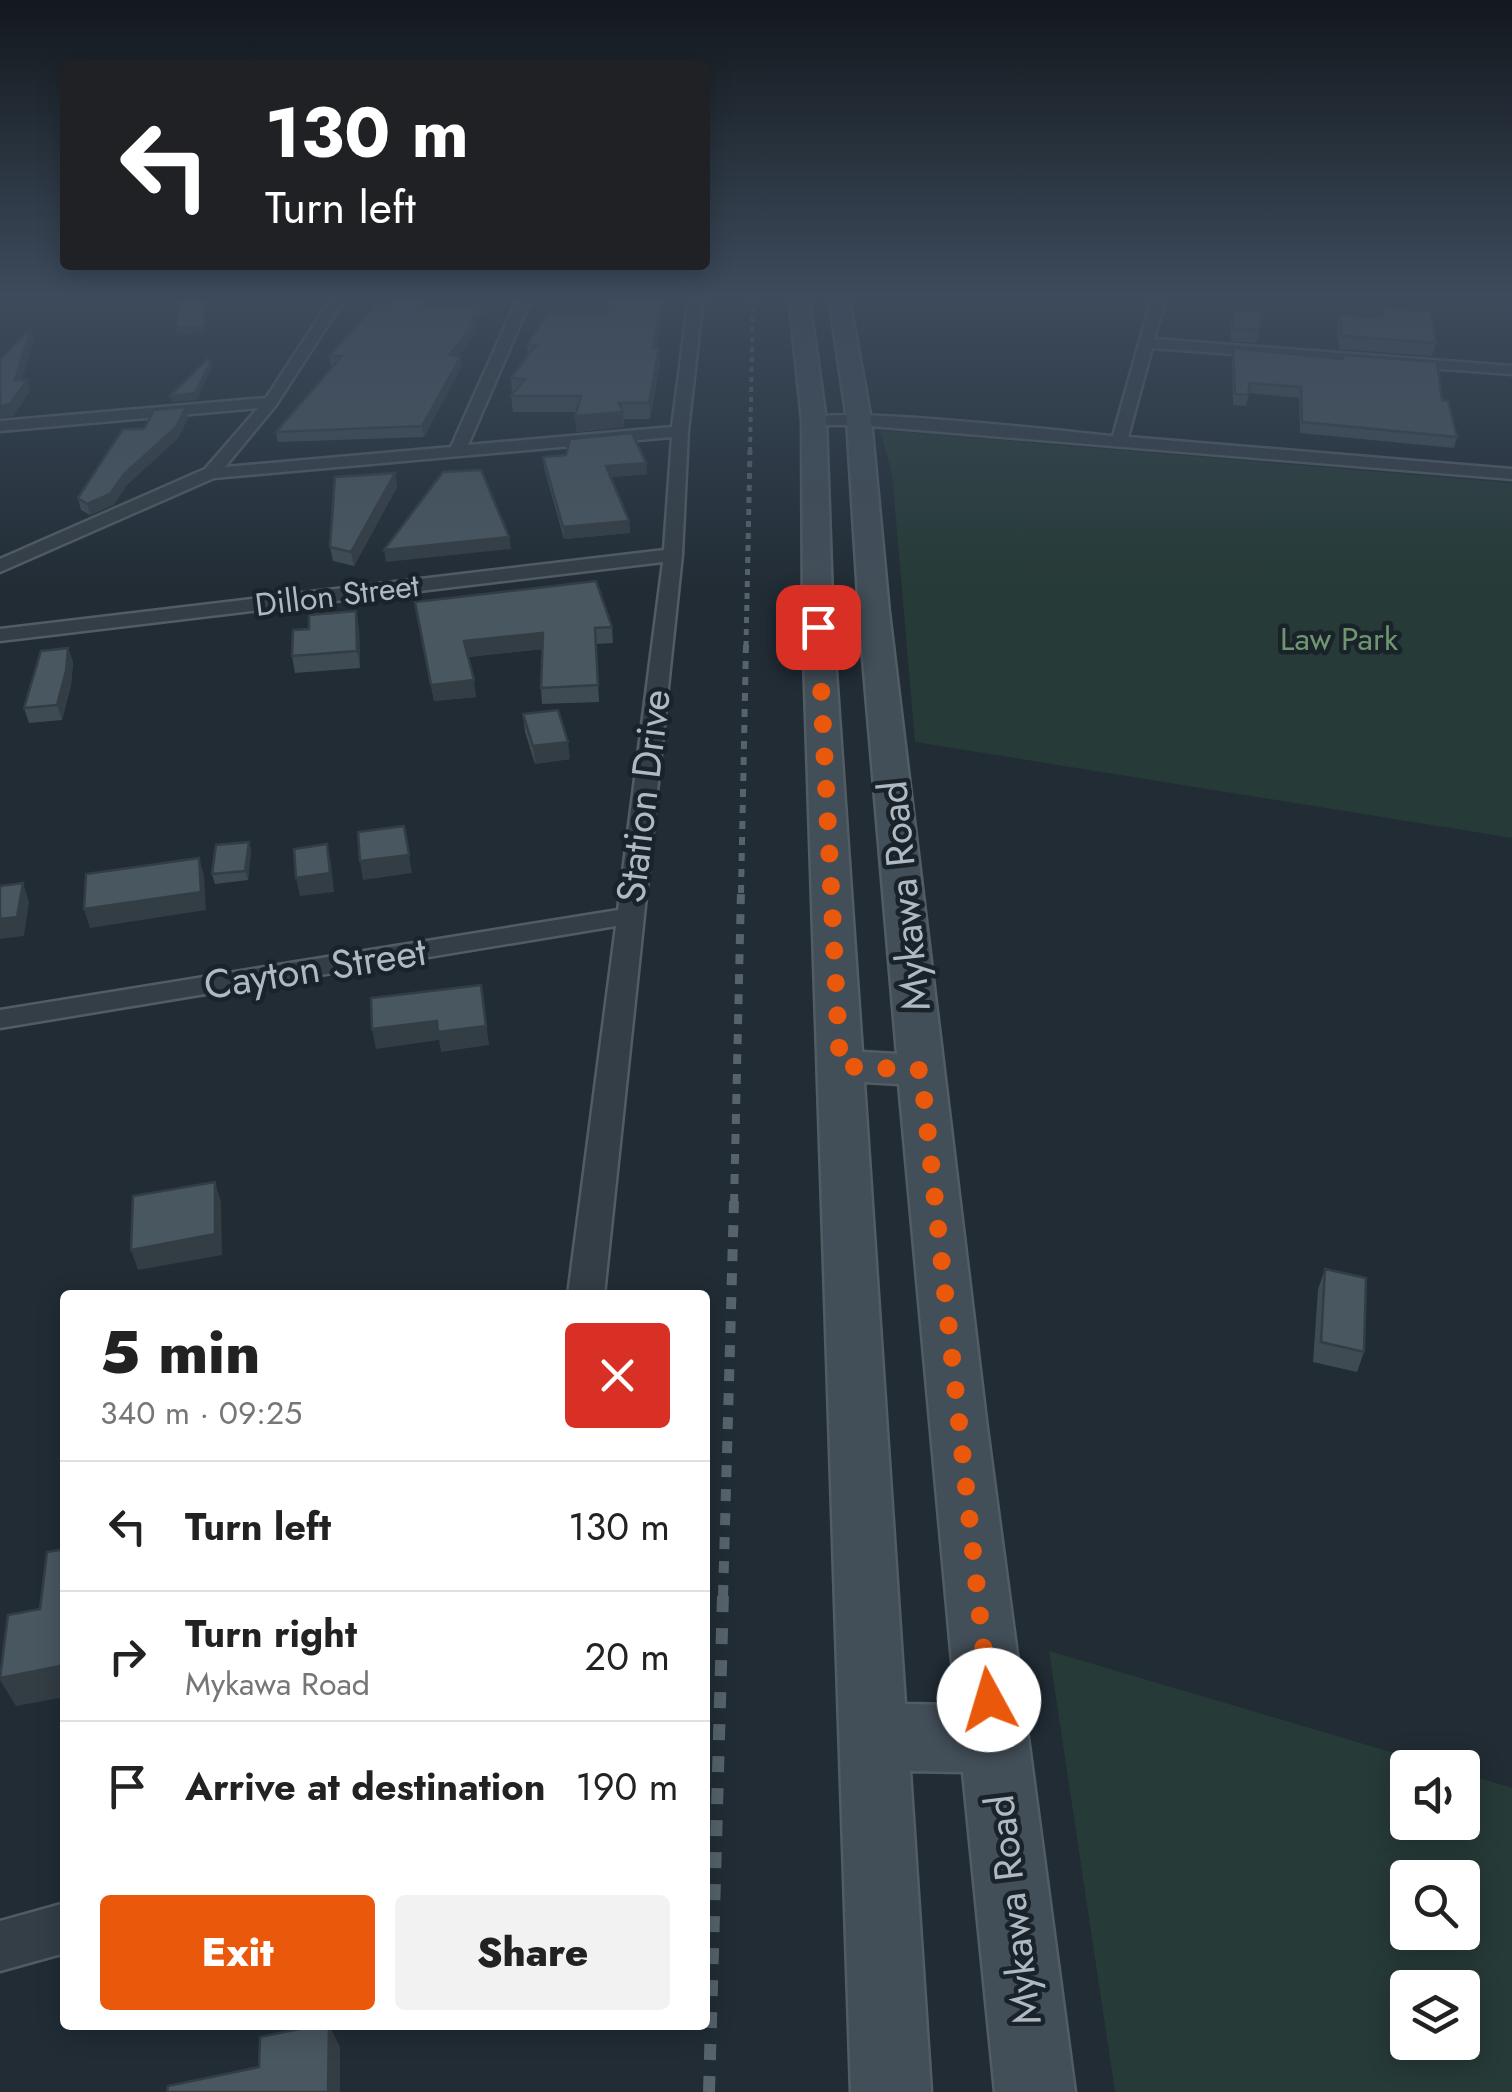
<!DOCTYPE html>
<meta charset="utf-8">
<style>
:root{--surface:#fff;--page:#f2f2f2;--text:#222;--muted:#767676;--line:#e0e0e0;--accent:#ea580c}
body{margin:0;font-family:Jost,sans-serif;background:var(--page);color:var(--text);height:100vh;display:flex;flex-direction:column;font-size:38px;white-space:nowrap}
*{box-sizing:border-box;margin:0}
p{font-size:32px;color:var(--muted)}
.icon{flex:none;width:55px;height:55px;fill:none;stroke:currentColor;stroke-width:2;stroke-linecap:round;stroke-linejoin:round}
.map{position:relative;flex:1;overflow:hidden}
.drawer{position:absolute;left:60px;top:1290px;width:650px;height:740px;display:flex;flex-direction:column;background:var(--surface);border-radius:10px;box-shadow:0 5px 25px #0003}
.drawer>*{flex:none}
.banner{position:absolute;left:60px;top:60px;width:650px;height:210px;border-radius:10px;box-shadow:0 5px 25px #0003;background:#202124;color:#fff;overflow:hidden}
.fabs{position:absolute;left:1390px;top:1750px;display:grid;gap:20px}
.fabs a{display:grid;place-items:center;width:90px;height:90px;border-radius:10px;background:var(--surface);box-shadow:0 5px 25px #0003;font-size:50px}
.pin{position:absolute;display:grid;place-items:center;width:85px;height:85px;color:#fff;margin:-42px;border-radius:20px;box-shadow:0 5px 15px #0006}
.me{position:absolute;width:110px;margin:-55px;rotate:354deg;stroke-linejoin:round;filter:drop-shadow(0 0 8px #0008)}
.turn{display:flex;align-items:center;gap:35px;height:210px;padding:0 40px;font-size:45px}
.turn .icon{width:130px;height:130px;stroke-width:2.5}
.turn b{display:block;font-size:70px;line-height:85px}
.round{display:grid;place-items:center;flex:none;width:105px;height:105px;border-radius:10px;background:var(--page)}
.overview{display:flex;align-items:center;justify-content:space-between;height:170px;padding:0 40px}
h1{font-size:60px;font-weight:800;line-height:75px}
.action{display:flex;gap:20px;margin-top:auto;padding:20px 40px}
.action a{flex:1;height:115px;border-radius:10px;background:var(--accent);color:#fff;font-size:40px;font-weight:800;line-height:115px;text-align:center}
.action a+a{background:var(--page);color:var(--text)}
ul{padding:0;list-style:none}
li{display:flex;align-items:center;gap:30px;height:130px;padding:0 40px;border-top:2px solid var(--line)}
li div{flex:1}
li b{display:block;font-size:38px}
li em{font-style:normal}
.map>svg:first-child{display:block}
.green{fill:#263a37;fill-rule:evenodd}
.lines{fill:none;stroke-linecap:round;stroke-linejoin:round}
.street-casing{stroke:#515c63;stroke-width:5}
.secondary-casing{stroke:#515c63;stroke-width:5}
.street{fill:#343e46;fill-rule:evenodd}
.secondary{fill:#424e58;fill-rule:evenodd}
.rail-far5{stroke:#56636c;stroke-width:4;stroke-dasharray:5 5;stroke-linecap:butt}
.rail-far4{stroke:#56636c;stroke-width:5;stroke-dasharray:6 6;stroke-linecap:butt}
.rail-far3{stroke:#56636c;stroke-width:6;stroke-dasharray:8 8;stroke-linecap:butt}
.rail-far2{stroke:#56636c;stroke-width:8;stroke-dasharray:10 10;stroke-linecap:butt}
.rail-far1{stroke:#56636c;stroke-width:10;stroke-dasharray:12 12;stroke-linecap:butt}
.rail{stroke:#56636c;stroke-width:12;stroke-dasharray:16 16;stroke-linecap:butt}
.wall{fill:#3f4b53}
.shaded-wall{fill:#333d44}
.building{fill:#495761;stroke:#333d44;stroke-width:2.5}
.route{stroke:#ea580c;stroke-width:18;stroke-dasharray:0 32.4}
.labels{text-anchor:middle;stroke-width:9;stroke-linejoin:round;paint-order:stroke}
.far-street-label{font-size:32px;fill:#aeb9c2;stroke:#1a232a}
.far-park-label{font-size:32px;fill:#6f9671;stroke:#1a232a}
.street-label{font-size:40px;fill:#aeb9c2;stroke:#1a232a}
</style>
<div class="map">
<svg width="1512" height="2092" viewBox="0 0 1512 2092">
<rect width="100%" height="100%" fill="#212c35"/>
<g class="green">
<path d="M 880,430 L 1512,483 L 1512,838 L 915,742 L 892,474 Z"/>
<path d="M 1049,1651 L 1442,1767 L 1408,1768 L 1408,1822 L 1462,1822 L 1463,1773 L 1512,1788 L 1512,2092 L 1115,2092 ZM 1408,1878 L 1462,1878 L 1462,1932 L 1408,1932 ZM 1408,1988 L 1462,1988 L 1462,2042 L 1408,2042 Z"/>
</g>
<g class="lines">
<g class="street-casing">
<g id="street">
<path d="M 332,297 L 346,297 L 276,405 L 225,467 L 451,447 L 518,297 L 532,297 L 468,445 L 672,427 L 689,297 L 703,297 L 688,431 L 682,555 L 604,1295 L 568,1295 L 616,926 L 0,1028 L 0,1010 L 618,910 L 663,562 L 0,641 L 0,629 L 664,550 L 672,437 L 214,478 L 0,572 L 0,559 L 205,469 L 258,408 L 0,431 L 0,421 L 266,398 Z"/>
<path d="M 1152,297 L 1166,297 L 1154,339 L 1512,366 L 1512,374 L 1152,348 L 1128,437 L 1512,469 L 1512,479 L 859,425 L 814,425 L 806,420 C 829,404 1068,432 1113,436 Z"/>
<path d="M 65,1903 L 65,1953 L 0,1971 L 0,1921 Z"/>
</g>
</g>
<g class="secondary-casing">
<path id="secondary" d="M 789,297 L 809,297 L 826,420 L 833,627 L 862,1052 L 897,1054 L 859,612 L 847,420 L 829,297 L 849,297 L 871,420 L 889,612 L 987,1428 L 1075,2092 L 995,2092 L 963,1772 L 910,1771 L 931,2092 L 851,2092 L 803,627 L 802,420 ZM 864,1082 L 899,1084 L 956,1705 L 905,1704 Z"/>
</g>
<use href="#street" class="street"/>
<use href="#secondary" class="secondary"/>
<path class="rail-far5" d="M 750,452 L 753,297"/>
<path class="rail-far4" d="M 746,647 L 750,450"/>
<path class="rail-far3" d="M 741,893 L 746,644"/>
<path class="rail-far2" d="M 734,1204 L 741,890"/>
<path class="rail-far1" d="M 723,1597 L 734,1201"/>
<path class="rail" d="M 709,2092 L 723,1594"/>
</g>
<g class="wall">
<path d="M 395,297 L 432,297 L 427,305 L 481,306 L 482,315 L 476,325 L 477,332 L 458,356 L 462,366 L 424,437 L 278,442 L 276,432 L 333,366 L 331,366 L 329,356 L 390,305 Z"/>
<path d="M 611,297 L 666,297 L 656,348 L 659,348 L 660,363 L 650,419 L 624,419 L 624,427 L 576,432 L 576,412 L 513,412 L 511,396 L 514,393 L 512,393 L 511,378 L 528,356 L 527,345 L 606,315 Z"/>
<path d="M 1382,308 L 1436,343 L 1432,356 L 1339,349 L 1337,327 L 1339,315 L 1380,318 Z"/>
<path d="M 1233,309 L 1262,312 L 1257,343 L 1231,341 L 1230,322 Z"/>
<path d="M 1233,348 L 1342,359 L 1343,355 L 1442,400 L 1457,437 L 1454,448 L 1300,433 L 1299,398 L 1249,393 L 1246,406 L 1233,405 L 1232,358 Z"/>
<path d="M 188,418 L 178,438 L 127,485 L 113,505 L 90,515 L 81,510 L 78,498 L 144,429 Z"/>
<path d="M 543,457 L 646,463 L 647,474 L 611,477 L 629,521 L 630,533 L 564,539 L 544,468 Z"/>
<path d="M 395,473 L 397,487 L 354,566 L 333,561 L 330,547 Z"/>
<path d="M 415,602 L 612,627 L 613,643 L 596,644 L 599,702 L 542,704 L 541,688 L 542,649 L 468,657 L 476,697 L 434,701 Z"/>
<path d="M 359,628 L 360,668 L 295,673 L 292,656 L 309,629 Z"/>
<path d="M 68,648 L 73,662 L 71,685 L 62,720 L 29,723 L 24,708 Z"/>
<path d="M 523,714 L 570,759 L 535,764 L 525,732 Z"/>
<path d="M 249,842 L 251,851 L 248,880 L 215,884 L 212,874 Z"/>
<path d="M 1325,1269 L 1364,1352 L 1357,1372 L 1313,1362 L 1318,1289 Z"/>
</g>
<g class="shaded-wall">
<path d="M 425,297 L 432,297 L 422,314 L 421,305 Z"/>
<path d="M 662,297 L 666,297 L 654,363 L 653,348 Z"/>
<path d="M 204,298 L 205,333 L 177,334 L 176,328 Z"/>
<path d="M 481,306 L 482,315 L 476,325 L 477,332 L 450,365 L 449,355 Z"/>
<path d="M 31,328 L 34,339 L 19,391 L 27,380 L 30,391 L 14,416 L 0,418 L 0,406 L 15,380 Z"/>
<path d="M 659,348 L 660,363 L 650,419 L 649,403 Z"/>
<path d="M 461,356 L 462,366 L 424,437 L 422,426 Z"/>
<path d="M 211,362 L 212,368 L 197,400 L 172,402 L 170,396 Z"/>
<path d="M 186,407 L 188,418 L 178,438 L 127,485 L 113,505 L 90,515 L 87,504 L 124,474 Z"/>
<path d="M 623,412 L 624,427 L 576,432 L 575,416 Z"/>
<path d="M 646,463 L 647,474 L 607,477 L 606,466 Z"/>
<path d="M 395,473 L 397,487 L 354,566 L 351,552 Z"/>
<path d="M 629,521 L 630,533 L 564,539 L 563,527 Z"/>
<path d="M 509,537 L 511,549 L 386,562 L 384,550 Z"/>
<path d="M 356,611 L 359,628 L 360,668 L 357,651 Z"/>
<path d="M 543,633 L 544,649 L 466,657 L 464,641 Z"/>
<path d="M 68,648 L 73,662 L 71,685 L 62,720 L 57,705 Z"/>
<path d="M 474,680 L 476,697 L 434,701 L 431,685 Z"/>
<path d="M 568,742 L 570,759 L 535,764 L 533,746 Z"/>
<path d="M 249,842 L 251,851 L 248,880 L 245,871 Z"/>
<path d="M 327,844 L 331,863 L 334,892 L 300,896 L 296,878 Z"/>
<path d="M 409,855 L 412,873 L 363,880 L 360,861 Z"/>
<path d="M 199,858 L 204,876 L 206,910 L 90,928 L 84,909 Z"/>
<path d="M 23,883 L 29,902 L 24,936 L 0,939 L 0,919 Z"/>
<path d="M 481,985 L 489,1045 L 441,1052 L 439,1040 L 376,1049 L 372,1029 Z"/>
<path d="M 215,1182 L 221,1202 L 222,1255 L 138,1270 L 131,1250 Z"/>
<path d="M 65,1665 L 65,1697 L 16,1706 L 0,1680 L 0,1678 Z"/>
<path d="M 329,2025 L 340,2047 L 340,2092 L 328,2092 Z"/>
</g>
<g class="building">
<path d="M 395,297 L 425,297 L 421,305 L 481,306 L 470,323 L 476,323 L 449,355 L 461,356 L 422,426 L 276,432 L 342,356 L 329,356 L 377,304 L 390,305 Z"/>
<path d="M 611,297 L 662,297 L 653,348 L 659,348 L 649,403 L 619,403 L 623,412 L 575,416 L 581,396 L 511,396 L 525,379 L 511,378 L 536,345 L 527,345 L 547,314 L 606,315 Z"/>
<path d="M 204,298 L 204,326 L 176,328 L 179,300 Z"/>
<path d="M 1382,308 L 1431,311 L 1436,343 L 1342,336 L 1339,315 L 1383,318 Z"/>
<path d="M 1233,309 L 1262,312 L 1259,330 L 1233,328 Z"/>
<path d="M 31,328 L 15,380 L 27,380 L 10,404 L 0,406 L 0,359 Z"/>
<path d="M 1233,348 L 1343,359 L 1343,355 L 1437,362 L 1442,400 L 1448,401 L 1457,437 L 1302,422 L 1301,387 L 1250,383 L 1248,395 L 1235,394 Z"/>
<path d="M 207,359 L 211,362 L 195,393 L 170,396 Z"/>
<path d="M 186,407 L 176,427 L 124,474 L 110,494 L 87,504 L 78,498 L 123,429 L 144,429 L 154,410 Z"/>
<path d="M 632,433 L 646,463 L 606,466 L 629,521 L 563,527 L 543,457 L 566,455 L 570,439 Z"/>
<path d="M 481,470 L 509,537 L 384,550 L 443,472 Z"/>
<path d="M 395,473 L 351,552 L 330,547 L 335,477 Z"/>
<path d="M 596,581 L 612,627 L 595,628 L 598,685 L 541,688 L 543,633 L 464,641 L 474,680 L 431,685 L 415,602 Z"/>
<path d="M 356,611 L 357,651 L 292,656 L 293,630 L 309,629 L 309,615 Z"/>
<path d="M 68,648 L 66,671 L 57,705 L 24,708 L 41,651 Z"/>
<path d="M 558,710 L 568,742 L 533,746 L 523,714 Z"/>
<path d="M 404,826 L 409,855 L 360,861 L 358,832 Z"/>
<path d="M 249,842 L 245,871 L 212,874 L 216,845 Z"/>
<path d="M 327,844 L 330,873 L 296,878 L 294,849 Z"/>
<path d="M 199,858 L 201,892 L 84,909 L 86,874 Z"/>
<path d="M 23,883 L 17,917 L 0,919 L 0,886 Z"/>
<path d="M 481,985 L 486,1026 L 438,1032 L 437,1021 L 372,1029 L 371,998 Z"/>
<path d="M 215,1182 L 215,1234 L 131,1250 L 133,1196 Z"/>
<path d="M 1325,1269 L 1366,1278 L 1364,1352 L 1321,1342 Z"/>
<path d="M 65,1549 L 65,1665 L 0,1678 L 8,1615 L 40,1609 L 47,1552 Z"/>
<path d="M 319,2025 L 329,2025 L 328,2092 L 167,2092 L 168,2086 L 259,2067 L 260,2037 Z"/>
</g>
<linearGradient id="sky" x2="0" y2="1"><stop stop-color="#12181d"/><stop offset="0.5" stop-color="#3d4b5c"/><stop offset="1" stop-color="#3d4b5c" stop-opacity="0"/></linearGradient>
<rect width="1512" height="590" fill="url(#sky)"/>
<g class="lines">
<path class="route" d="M 818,627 L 840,1066 L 921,1070 L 989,1700"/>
</g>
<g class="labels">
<g class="far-street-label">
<text transform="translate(337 595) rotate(-7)" y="11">Dillon Street</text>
</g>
<g class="far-park-label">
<text x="1339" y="650">Law Park</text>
</g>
<g class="street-label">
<text transform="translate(643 796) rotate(-83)" y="14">Station Drive</text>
<text transform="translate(904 896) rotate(-96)" y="14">Mykawa Road</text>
<text transform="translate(315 968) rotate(-9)" y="14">Cayton Street</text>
<text transform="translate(1013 1910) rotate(-97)" y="14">Mykawa Road</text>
</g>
</g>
</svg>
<div class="fabs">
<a><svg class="icon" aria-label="sound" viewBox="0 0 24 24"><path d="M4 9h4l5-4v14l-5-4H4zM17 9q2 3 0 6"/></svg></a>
<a><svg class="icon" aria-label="search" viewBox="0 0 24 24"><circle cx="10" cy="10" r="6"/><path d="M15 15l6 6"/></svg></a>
<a><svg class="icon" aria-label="layers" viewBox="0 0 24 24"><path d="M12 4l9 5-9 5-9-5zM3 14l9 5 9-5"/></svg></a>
</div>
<div class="pin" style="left:818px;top:627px;background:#d93025"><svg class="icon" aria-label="arrive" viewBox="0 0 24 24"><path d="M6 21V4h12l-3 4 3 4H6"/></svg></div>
<svg class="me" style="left:989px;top:1700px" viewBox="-20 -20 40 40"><circle r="19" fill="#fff"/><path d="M0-13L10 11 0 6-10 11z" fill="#ea580c"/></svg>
<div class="banner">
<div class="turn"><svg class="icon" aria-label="left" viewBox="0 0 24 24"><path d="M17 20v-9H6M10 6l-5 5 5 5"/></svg><div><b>130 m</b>Turn left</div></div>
</div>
<section class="drawer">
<div class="overview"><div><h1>5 min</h1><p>340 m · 09:25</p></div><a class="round" style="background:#d93025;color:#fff"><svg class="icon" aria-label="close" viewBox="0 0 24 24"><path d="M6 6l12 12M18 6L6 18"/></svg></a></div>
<ul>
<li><svg class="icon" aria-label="left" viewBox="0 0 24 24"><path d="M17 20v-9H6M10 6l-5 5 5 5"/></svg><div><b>Turn left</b></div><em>130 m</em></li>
<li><svg class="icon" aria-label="right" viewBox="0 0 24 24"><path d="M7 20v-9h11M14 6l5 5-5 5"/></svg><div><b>Turn right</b><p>Mykawa Road</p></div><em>20 m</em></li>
<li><svg class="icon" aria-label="arrive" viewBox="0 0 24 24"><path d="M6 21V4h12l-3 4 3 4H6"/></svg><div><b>Arrive at destination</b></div><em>190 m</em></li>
</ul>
<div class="action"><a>Exit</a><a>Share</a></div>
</section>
</div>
